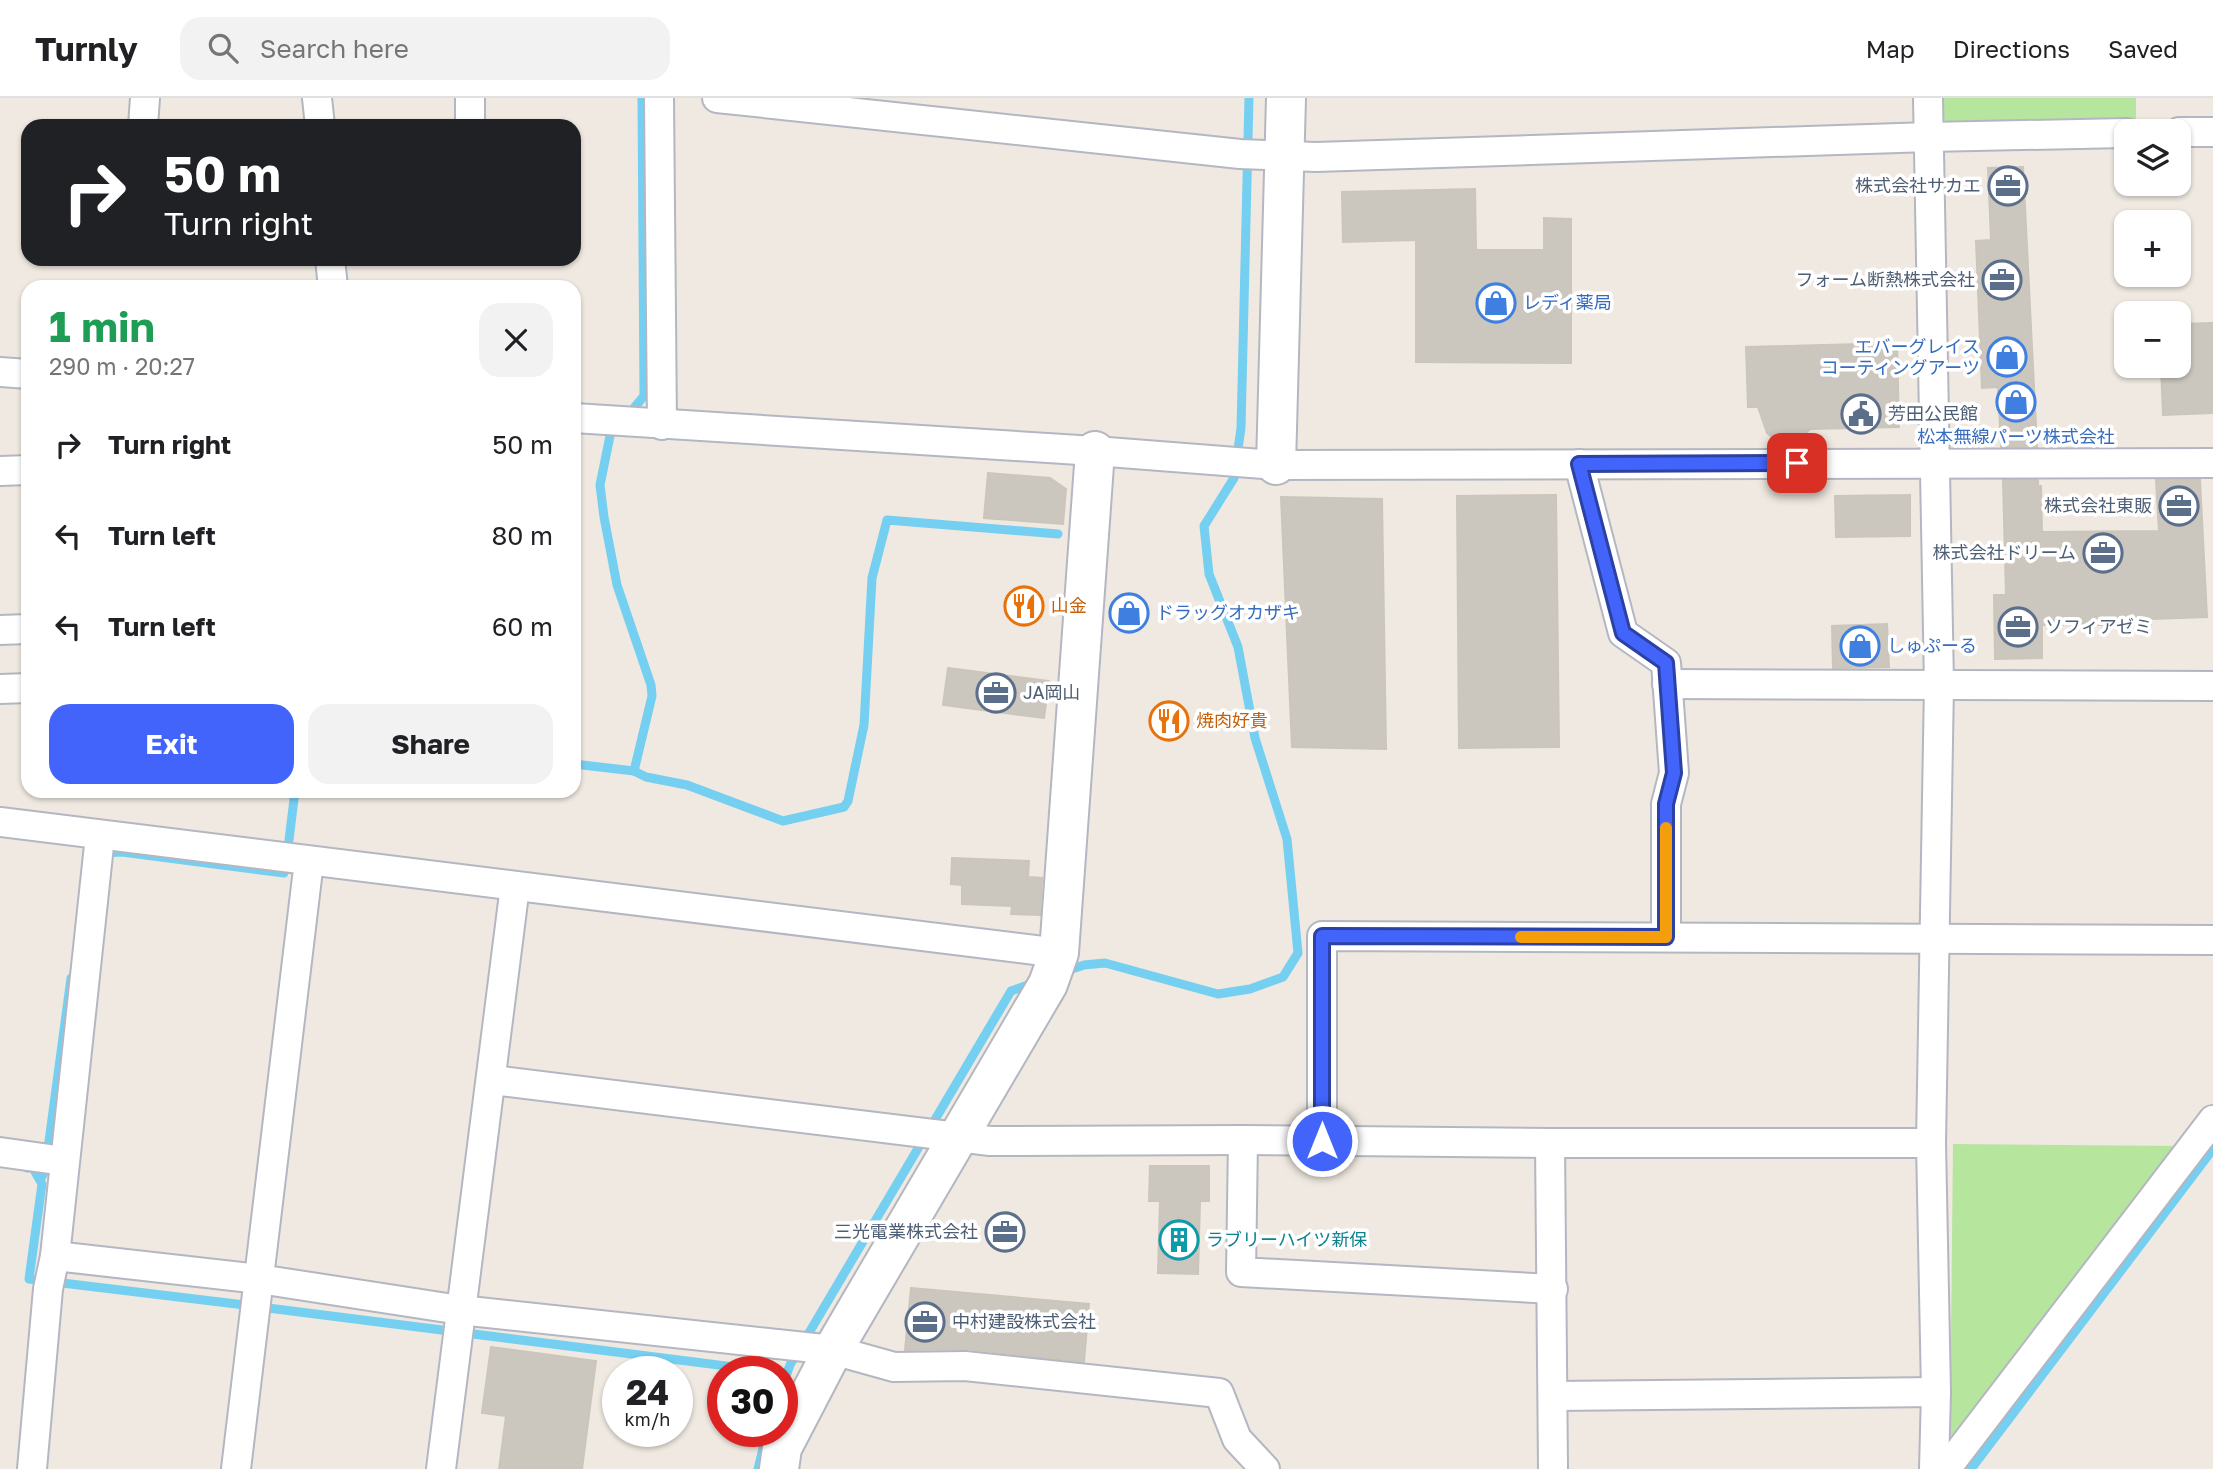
<!DOCTYPE html>
<meta charset="utf-8">
<style>
:root{--surface:#fff;--page:#f2f2f2;--text:#202124;--muted:#757577;--line:#e0e0e0;--accent:#4264fb}
body{margin:0;font-family:"Golos Text","Noto Sans JP",sans-serif;background:var(--page);color:var(--text);height:100vh;display:flex;flex-direction:column;font-size:26px;white-space:nowrap}
*{box-sizing:border-box;margin:0}
p{font-size:23px;color:var(--muted)}
.icon{flex:none;width:38px;height:38px;fill:none;stroke:currentColor;stroke-width:2;stroke-linecap:round;stroke-linejoin:round}
.map{position:relative;flex:1;overflow:hidden}
.details{position:absolute;left:21px;top:182px;width:560px;height:518px;display:flex;flex-direction:column;background:var(--surface);border-radius:21px;box-shadow:0 2px 5px #0004}
.details>*{flex:none}
.hud{position:absolute;left:21px;top:21px;width:560px;height:147px;border-radius:21px;box-shadow:0 2px 5px #0004;background:#202124;color:#fff;overflow:hidden}
.fabs{position:absolute;left:2114px;top:21px;display:grid;gap:14px}
.fabs a{display:grid;place-items:center;width:77px;height:77px;border-radius:14px;background:var(--surface);box-shadow:0 2px 5px #0004;font-size:35px}
.speed{position:absolute;left:602px;top:1258px;display:flex;gap:14px;font-size:35px;font-weight:700;text-align:center}
.speed>*{display:grid;place-content:center;width:91px;height:91px;border-radius:50%;background:var(--surface);box-shadow:0 2px 5px #0004;line-height:1}
.speed small{font-size:18px;font-weight:400}
.speed .limit{border:10px solid #d22;background:#fff;color:#111}
.pin{position:absolute;display:grid;place-items:center;width:60px;height:60px;color:#fff;margin:-30px;border-radius:14px;box-shadow:0 4px 10px #0006}
.me{position:absolute;width:77px;margin:-38px;rotate:0deg;stroke-linejoin:round;filter:drop-shadow(0 0 5px #0008)}
.turn{display:flex;align-items:center;gap:24px;height:147px;padding:0 28px;font-size:32px}
.turn .icon{width:91px;height:91px;stroke-width:2.5}
.turn b{display:block;font-size:49px;line-height:60px}
.round{display:grid;place-items:center;flex:none;width:74px;height:74px;border-radius:21px;background:var(--page)}
.head{display:flex;align-items:center;justify-content:space-between;height:119px;padding:0 28px}
h1{font-size:42px;font-weight:700;line-height:52px;color:#1e9e55}
.button{display:flex;gap:14px;margin-top:auto;padding:14px 28px}
.button a{flex:1;height:80px;border-radius:21px;background:var(--accent);color:#fff;font-size:28px;font-weight:700;line-height:80px;text-align:center}
.button a+a{background:var(--page);color:var(--text)}
ul{padding:0;list-style:none}
li{display:flex;align-items:center;gap:21px;height:91px;padding:0 28px}
li div{flex:1}
li b{display:block;font-size:26px}
li em{font-style:normal}
header{display:flex;align-items:center;gap:42px;box-sizing:border-box;height:98px;padding:0 35px;background:var(--surface);border-bottom:2px solid var(--line)}
header strong{font-size:33px}
nav{display:flex;gap:38px;margin-inline-start:auto;font-size:24px}
.search{width:490px;height:63px;background:var(--page);display:flex;align-items:center;gap:18px;box-sizing:border-box;padding:0 24px;border-radius:21px;color:var(--muted);font-size:26px}
.map>svg:first-child{display:block}
.green{fill:#b6e59e}
.lines{fill:none;stroke-linecap:round;stroke-linejoin:round}
.stream{stroke:#75cff0;stroke-width:9}
.building{fill:#cbc7bf;stroke:#cbc5ba;stroke-width:2}
.street-casing{stroke:#b4b7c1;stroke-width:32}
.secondary-casing{stroke:#b4b7c1;stroke-width:42}
.street{stroke:#fff;stroke-width:28}
.secondary{stroke:#fff;stroke-width:38}
.route-casing{stroke:#2b41a3;stroke-width:18}
.route{stroke:#4264fb;stroke-width:12}
.slow{stroke:#f59e0b;stroke-width:12}
.labels{text-anchor:middle;stroke-width:7;stroke-linejoin:round;paint-order:stroke}
.service-label{font-size:18px;fill:#4e5e75;stroke:#fff;text-anchor:end}
.shop-label{font-size:18px;fill:#366cbe;stroke:#fff;text-anchor:start}
.food-label{font-size:18px;fill:#c56008;stroke:#fff;text-anchor:start}
.culture-label{font-size:18px;fill:#0d838f;stroke:#fff;text-anchor:start}
</style>
<header>
<strong>Turnly</strong>
<div class="search"><svg class="icon" aria-label="search" viewBox="0 0 24 24"><circle cx="10" cy="10" r="6"/><path d="M15 15l6 6"/></svg>Search here</div>
<nav><a>Map</a><a>Directions</a><a>Saved</a></nav>
</header>
<div class="map">
<svg width="2213" height="1371" viewBox="0 0 2213 1371">
<rect width="100%" height="100%" fill="#efe9e1"/>
<g class="green">
<path d="M 1938,0 L 2136,0 L 2136,28 L 1952,31 L 1938,15 Z"/>
<path d="M 1953,1046 L 2182,1048 L 1960,1339 L 1950,1337 Z"/>
</g>
<g class="lines">
<g class="stream">
<path d="M 634,310 L 644,298 L 642,0"/>
<path d="M 574,666 L 634,673 L 652,598 L 651,587 L 617,487 L 604,419 L 600,387 L 611,333"/>
<path d="M 634,673 L 646,679 L 687,687 L 783,723 L 844,709 L 848,703 L 864,627 L 872,480 L 887,422 L 1058,436"/>
<path d="M 289,742 L 295,693"/>
<path d="M 102,755 L 122,754 L 284,775 L 285,771"/>
<path d="M 1063,874 L 1084,867 L 1105,865 L 1218,896 L 1250,891 L 1283,879 L 1298,855 L 1287,741 L 1255,640 L 1238,549 L 1209,476 L 1204,428 L 1234,380 L 1241,330 L 1249,0"/>
<path d="M 27,1070 L 33,1070 L 42,1086 L 29,1181 L 253,1208"/>
<path d="M 40,1082 L 45,1073 L 71,880"/>
<path d="M 268,1210 L 774,1274"/>
<path d="M 782,1289 L 790,1267 L 1011,893 L 1033,885"/>
<path d="M 758,1371 L 767,1334"/>
<path d="M 1971,1371 L 2213,1051"/>
</g>
</g>
<g class="building">
<path d="M 2023,69 L 2037,349 L 2001,349 L 1998,289 L 1982,290 L 1976,143 L 1991,142 L 1988,70 Z"/>
<path d="M 1475,91 L 1476,152 L 1544,152 L 1544,120 L 1571,121 L 1571,265 L 1416,264 L 1416,142 L 1343,144 L 1342,94 Z"/>
<path d="M 2213,225 L 2213,315 L 2163,317 L 2161,268 L 2179,268 L 2179,226 Z"/>
<path d="M 1897,245 L 1899,329 L 1810,331 L 1798,342 L 1778,344 L 1767,335 L 1758,309 L 1748,309 L 1746,249 Z"/>
<path d="M 988,375 L 1050,380 L 1066,391 L 1063,426 L 984,420 Z"/>
<path d="M 2003,382 L 2038,382 L 2038,388 L 2041,388 L 2042,434 L 2159,433 L 2156,382 L 2200,382 L 2207,519 L 2151,521 L 2151,527 L 2042,527 L 2042,560 L 1995,561 L 1994,497 L 2006,497 Z"/>
<path d="M 1556,397 L 1559,649 L 1459,650 L 1457,398 Z"/>
<path d="M 1910,397 L 1910,438 L 1836,439 L 1835,398 Z"/>
<path d="M 1281,399 L 1382,401 L 1386,651 L 1292,649 Z"/>
<path d="M 1887,526 L 1889,569 L 1833,570 L 1832,528 Z"/>
<path d="M 948,570 L 1049,583 L 1044,620 L 943,607 Z"/>
<path d="M 952,760 L 1029,763 L 1028,779 L 1042,780 L 1040,817 L 1011,816 L 1012,808 L 962,806 L 962,787 L 951,786 Z"/>
<path d="M 1150,1068 L 1209,1068 L 1209,1103 L 1200,1103 L 1198,1176 L 1158,1175 L 1160,1103 L 1149,1103 Z"/>
<path d="M 911,1190 L 1089,1206 L 1084,1264 L 967,1251 L 905,1252 Z"/>
<path d="M 491,1249 L 596,1263 L 582,1371 L 499,1371 L 506,1318 L 482,1315 Z"/>
</g>
<g class="lines">
<g class="street-casing">
<g id="street">
<path d="M 317,0 L 320,28"/>
<path d="M 470,0 L 470,28"/>
<path d="M 659,0 L 662,327"/>
<path d="M 717,0 L 1240,56 L 1316,59 L 1929,39 L 2126,35"/>
<path d="M 1928,0 L 1939,586 L 1931,1045 L 1936,1294 L 1934,1371"/>
<path d="M 143,28 L 145,0"/>
<path d="M 2179,34 L 2213,34"/>
<path d="M 330,161 L 333,189"/>
<path d="M 0,274 L 28,276"/>
<path d="M 574,320 L 1095,353 L 1276,367 L 2213,365"/>
<path d="M 1579,366 L 1623,535 L 1666,565 L 1674,675 L 1666,706 L 1666,839"/>
<path d="M 0,373 L 28,372"/>
<path d="M 0,532 L 28,531"/>
<path d="M 1667,586 L 2213,588"/>
<path d="M 0,591 L 28,590"/>
<path d="M 0,724 L 1059,855"/>
<path d="M 492,982 L 990,1043 L 1243,1042 L 1550,1045 L 1931,1045"/>
<path d="M 1243,1042 L 1241,1174 L 1553,1191"/>
<path d="M 1322,1043 L 1322,838 L 2213,842"/>
<path d="M 1550,1045 L 1553,1371"/>
<path d="M 0,1054 L 64,1063"/>
<path d="M 55,1158 L 259,1181 L 460,1212 L 833,1252 L 894,1269 L 965,1268 L 1219,1295 L 1237,1341 L 1265,1371"/>
<path d="M 1554,1298 L 1936,1294"/>
<path d="M 32,1371 L 48,1191 L 55,1158 L 100,738"/>
<path d="M 236,1371 L 309,763"/>
<path d="M 441,1371 L 515,788"/>
<path d="M 1946,1371 L 2213,1022"/>
</g>
</g>
<g class="secondary-casing">
<g id="secondary">
<path d="M 1276,367 L 1286,0"/>
<path d="M 779,1371 L 782,1350 L 833,1252 L 1048,886 L 1059,855 L 1095,353"/>
</g>
</g>
<use href="#street" class="street"/>
<use href="#secondary" class="secondary"/>
</g>
<g class="lines">
<g class="route-casing">
<path id="route" d="M 1322,1043 L 1322,838 L 1666,839 L 1666,706 L 1674,675 L 1666,565 L 1623,535 L 1579,366 L 1797,365"/>
</g>
<use href="#route" class="route"/>
<path class="slow" d="M 1521,839 L 1666,839 L 1666,730"/>
</g>
<defs>
<g id="office-ring" transform="scale(2.0125)"><circle r="9.5" fill="#fff" stroke="#5c6f8a" stroke-width="1.5"/><path d="M-6-3h4V-5.5h4V-3h4V5H-6ZM-1-4.5V-3h2v-1.5ZM-6 0V1H6V0Z" fill="#5c6f8a"/></g>
<g id="shop-ring" transform="scale(2.0125)"><circle r="9.5" fill="#fff" stroke="#3f7fe0" stroke-width="1.5"/><path d="M-5-2.5h2.3a2.7 3.5 0 0 1 5.4 0H5L5.5 6h-11ZM-1.5-2.5h3a1.5 2.3 0 0 0-3 0Z" fill="#3f7fe0"/></g>
<g id="civic-ring" transform="scale(2.0125)"><circle r="9.5" fill="#fff" stroke="#5c6f8a" stroke-width="1.5"/><path d="M-.6-6.5H3V-4.5H.6V-3L4-1V1h2V6H-6V1h2V-1L-.6-3ZM-1.2 2.5V6h2.4V2.5Z" fill="#5c6f8a"/></g>
<g id="restaurant-ring" transform="scale(2.0125)"><circle r="9.5" fill="#fff" stroke="#e8710a" stroke-width="1.5"/><path d="M-5-6h1v4h1v-4h1v4h1v-4h1v5L-1.5 .5V6h-2V.5L-5-1ZM5-6V6H3V1.5H1.5Q1.5-4 5-6Z" fill="#e8710a"/></g>
<g id="building-ring" transform="scale(2.0125)"><circle r="9.5" fill="#fff" stroke="#0f9aa8" stroke-width="1.5"/><path d="M-4-6H4V6H1V3H-1V6H-4ZM-2.5-4.3h1.7v1.8h-1.7ZM.8-4.3h1.7v1.8H.8ZM-2.5-1h1.7V.8h-1.7ZM.8-1h1.7V.8H.8Z" fill="#0f9aa8"/></g>
</defs>
<g fill-rule="evenodd">
<use href="#office-ring" x="2008" y="88"/>
<use href="#office-ring" x="2002" y="182"/>
<use href="#shop-ring" x="1496" y="205"/>
<use href="#shop-ring" x="2007" y="259"/>
<use href="#shop-ring" x="2016" y="304"/>
<use href="#civic-ring" x="1861" y="316"/>
<use href="#office-ring" x="2179" y="408"/>
<use href="#office-ring" x="2103" y="455"/>
<use href="#restaurant-ring" x="1024" y="508"/>
<use href="#shop-ring" x="1129" y="515"/>
<use href="#office-ring" x="2018" y="529"/>
<use href="#shop-ring" x="1860" y="548"/>
<use href="#office-ring" x="996" y="595"/>
<use href="#restaurant-ring" x="1169" y="623"/>
<use href="#office-ring" x="1005" y="1134"/>
<use href="#building-ring" x="1179" y="1142"/>
<use href="#office-ring" x="925" y="1224"/>
</g>
<g class="labels">
<g class="service-label">
<text x="1981" y="94">株式会社サカエ</text>
<text x="1975" y="188">フォーム断熱株式会社</text>
<text x="1888" y="322" text-anchor="start">芳田公民館</text>
<text x="2152" y="414">株式会社東販</text>
<text x="2076" y="461">株式会社ドリーム</text>
<text x="2045" y="535" text-anchor="start">ソフィアゼミ</text>
<text x="1023" y="601" text-anchor="start">JA岡山</text>
<text x="978" y="1140">三光電業株式会社</text>
<text x="952" y="1230" text-anchor="start">中村建設株式会社</text>
</g>
<g class="shop-label">
<text x="1523" y="211">レディ薬局</text>
<text x="1980" y="255" text-anchor="end">エバーグレイス<tspan x="1980" dy="21">コーティングアーツ</tspan></text>
<text x="2016" y="345" text-anchor="middle">松本無線パーツ株式会社</text>
<text x="1156" y="521">ドラッグオカザキ</text>
<text x="1887" y="554">しゅぷーる</text>
</g>
<g class="food-label">
<text x="1051" y="514">山金</text>
<text x="1196" y="629">焼肉好貴</text>
</g>
<g class="culture-label">
<text x="1206" y="1148">ラブリーハイツ新保</text>
</g>
</g>
</svg>
<div class="fabs">
<a><svg class="icon" aria-label="layers" viewBox="0 0 24 24"><path d="M12 4l9 5-9 5-9-5zM3 14l9 5 9-5"/></svg></a>
<a>+</a>
<a>−</a>
</div>
<div class="speed"><div>24<small>km/h</small></div><div class="limit">30</div></div>
<div class="pin" style="left:1797px;top:365px;background:#d93025"><svg class="icon" aria-label="arrive" viewBox="0 0 24 24"><path d="M6 21V4h12l-3 4 3 4H6"/></svg></div>
<svg class="me" style="left:1322px;top:1043px" viewBox="-20 -20 40 40"><circle r="17" fill="#4264fb" stroke="#fff" stroke-width="3"/><path d="M0-11L8 9 0 5-8 9z" fill="#fff"/></svg>
<div class="hud">
<div class="turn"><svg class="icon" aria-label="right" viewBox="0 0 24 24"><path d="M7 20v-9h11M14 6l5 5-5 5"/></svg><div><b>50 m</b>Turn right</div></div>
</div>
<section class="details">
<div class="head"><div><h1>1 min</h1><p>290 m · 20:27</p></div><a class="round"><svg class="icon" aria-label="close" viewBox="0 0 24 24"><path d="M6 6l12 12M18 6L6 18"/></svg></a></div>
<ul>
<li><svg class="icon" aria-label="right" viewBox="0 0 24 24"><path d="M7 20v-9h11M14 6l5 5-5 5"/></svg><div><b>Turn right</b></div><em>50 m</em></li>
<li><svg class="icon" aria-label="left" viewBox="0 0 24 24"><path d="M17 20v-9H6M10 6l-5 5 5 5"/></svg><div><b>Turn left</b></div><em>80 m</em></li>
<li><svg class="icon" aria-label="left" viewBox="0 0 24 24"><path d="M17 20v-9H6M10 6l-5 5 5 5"/></svg><div><b>Turn left</b></div><em>60 m</em></li>
</ul>
<div class="button"><a>Exit</a><a>Share</a></div>
</section>
</div>
